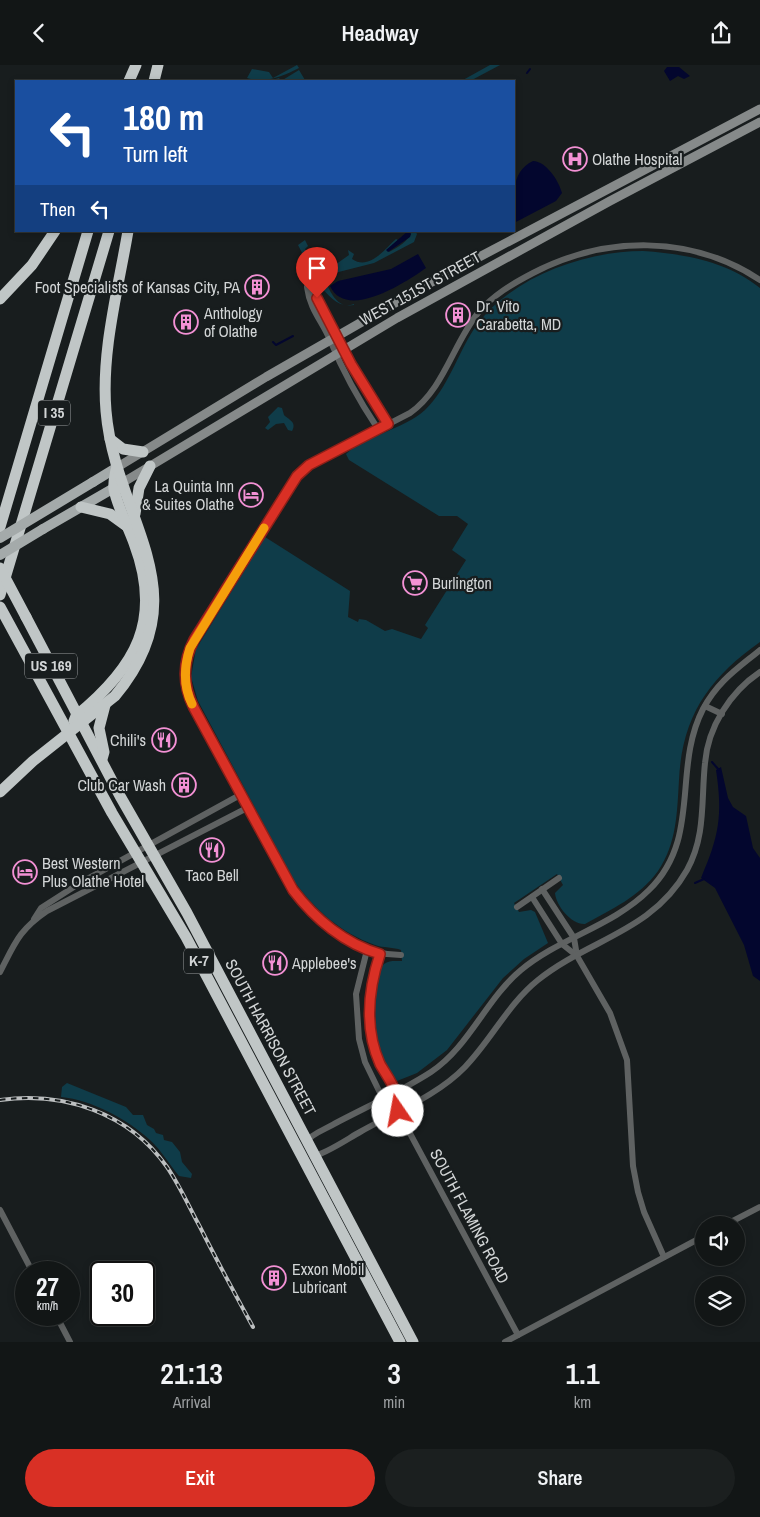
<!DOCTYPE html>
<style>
:root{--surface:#121616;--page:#1b1f1f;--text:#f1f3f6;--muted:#9c9fa1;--line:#313535;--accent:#d93025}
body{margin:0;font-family:"Archivo Narrow",sans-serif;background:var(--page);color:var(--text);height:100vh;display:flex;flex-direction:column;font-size:19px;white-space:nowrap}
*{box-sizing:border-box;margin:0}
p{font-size:16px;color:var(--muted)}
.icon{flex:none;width:28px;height:28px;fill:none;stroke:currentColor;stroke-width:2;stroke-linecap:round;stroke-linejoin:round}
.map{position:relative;height:1277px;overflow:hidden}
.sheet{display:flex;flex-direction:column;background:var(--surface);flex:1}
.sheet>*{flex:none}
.hud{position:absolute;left:15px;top:15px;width:500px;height:152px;border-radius:0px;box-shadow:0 2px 8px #0003,0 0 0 1px var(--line);background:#1a4fa0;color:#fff;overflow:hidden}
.controls{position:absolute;left:695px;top:1151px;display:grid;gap:10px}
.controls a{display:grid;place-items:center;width:50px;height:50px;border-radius:50%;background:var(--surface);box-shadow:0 2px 8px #0003,0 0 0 1px var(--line);font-size:25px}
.speed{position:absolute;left:15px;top:1196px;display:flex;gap:10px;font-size:25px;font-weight:700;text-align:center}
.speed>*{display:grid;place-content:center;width:65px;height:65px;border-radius:50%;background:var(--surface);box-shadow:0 2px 8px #0003,0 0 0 1px var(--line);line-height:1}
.speed small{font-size:12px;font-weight:400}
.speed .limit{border:2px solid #111;border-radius:8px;background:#fff;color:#111}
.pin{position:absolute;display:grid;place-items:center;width:42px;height:42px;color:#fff;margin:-51px -21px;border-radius:50% 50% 50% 0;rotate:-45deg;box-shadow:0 0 5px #0007}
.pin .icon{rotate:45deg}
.me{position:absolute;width:55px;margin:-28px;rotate:348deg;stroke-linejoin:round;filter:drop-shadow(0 0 4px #0008)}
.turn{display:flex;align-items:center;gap:18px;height:105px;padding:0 25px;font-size:22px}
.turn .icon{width:65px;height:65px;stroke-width:2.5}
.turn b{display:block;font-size:35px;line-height:42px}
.then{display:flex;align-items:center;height:48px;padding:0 25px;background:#0003;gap:10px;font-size:19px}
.eta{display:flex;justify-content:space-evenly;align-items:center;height:85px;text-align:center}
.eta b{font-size:30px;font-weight:600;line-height:35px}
.cta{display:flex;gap:10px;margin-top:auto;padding:10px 25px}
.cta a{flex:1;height:58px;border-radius:30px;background:var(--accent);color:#fff;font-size:20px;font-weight:600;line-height:58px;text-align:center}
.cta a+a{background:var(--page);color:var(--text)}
header{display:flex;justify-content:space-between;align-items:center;height:65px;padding:0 25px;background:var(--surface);font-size:22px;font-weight:600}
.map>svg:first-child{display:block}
.green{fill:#0f3c49}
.water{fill:#03062e}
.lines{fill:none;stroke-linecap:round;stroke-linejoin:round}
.stream{stroke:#03062e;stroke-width:2}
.street{stroke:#5f6262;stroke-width:6}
.secondary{stroke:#868a8a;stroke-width:9}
.primary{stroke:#a4aaaa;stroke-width:10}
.highway{stroke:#c0c6c6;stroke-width:11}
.rail-casing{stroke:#bcbfc0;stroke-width:4}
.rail{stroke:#181d1e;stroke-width:2;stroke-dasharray:5.5;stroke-linecap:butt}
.primary-bridge{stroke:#a4aaaa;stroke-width:10}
.highway-bridge{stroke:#c0c6c6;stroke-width:11}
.route-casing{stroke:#8d1f18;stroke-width:12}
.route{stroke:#d93025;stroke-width:9}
.slow{stroke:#f59e0b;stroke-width:9}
.labels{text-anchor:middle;stroke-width:4.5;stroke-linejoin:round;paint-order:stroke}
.shield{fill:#181d1e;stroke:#9a9e9f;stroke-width:1}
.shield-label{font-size:15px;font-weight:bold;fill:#d2d5d6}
.poi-label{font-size:16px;fill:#d2d5d6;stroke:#181d1e;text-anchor:start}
.street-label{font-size:16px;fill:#d2d5d6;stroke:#181d1e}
</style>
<header><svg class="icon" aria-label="back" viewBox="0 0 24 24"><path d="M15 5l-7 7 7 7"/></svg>Headway<svg class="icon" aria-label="share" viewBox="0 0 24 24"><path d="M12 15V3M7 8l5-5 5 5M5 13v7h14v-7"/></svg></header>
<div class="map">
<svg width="760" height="1277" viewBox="0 0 760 1277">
<rect width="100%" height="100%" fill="#181d1e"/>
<g class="green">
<path d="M 297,0 L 299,3 C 283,11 266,19 247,13 L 252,4 L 269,7 L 273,13 Z"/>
<path d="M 490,0 L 500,0 L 470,16 L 464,16 L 463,15 Z"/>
<path d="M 299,5 L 305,15 L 302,16 L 268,16 L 279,13 L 281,16 Z"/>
<path d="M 412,166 L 415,166 L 417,169 L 414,177 L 374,198 L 315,213 L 298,180 L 305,175 L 308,181 L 305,184 L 317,204 L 322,203 L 325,207 L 349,190 L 348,185 L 354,189 L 352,194 C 369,206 385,184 396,174 L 398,175 L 387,185 L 389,187 C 397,183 410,175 412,166 Z"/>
<path d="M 643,186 C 685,189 726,196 760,223 L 760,577 C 709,613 682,651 679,715 C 677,747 677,778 658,806 C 639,832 612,844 585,859 C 572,860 556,841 555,828 L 563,820 L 557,809 L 514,838 L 519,847 L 531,845 L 535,847 L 548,878 L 524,894 L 503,913 L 447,985 L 417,1008 L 397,1016 C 374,998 372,939 378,914 C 380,909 380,903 384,899 C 389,895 396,896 402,896 L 401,885 C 394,882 383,883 375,880 C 341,868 315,845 294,816 L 198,636 L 191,612 L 196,584 L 265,472 L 350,526 L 348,552 L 358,557 L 359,554 L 366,555 L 385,566 L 392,564 L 421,574 L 428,563 L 425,560 L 466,495 L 452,485 L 468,459 L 457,451 L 439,451 L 349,395 L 346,389 C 363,372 404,364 425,345 C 448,323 457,290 474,264 C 508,213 584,186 643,186 Z"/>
<path d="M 326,217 C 331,229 339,245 354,239 L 354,240 C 338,243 329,231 320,221 Z"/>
<path d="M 278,342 L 282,343 L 284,350 C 289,355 297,357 292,366 L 288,365 L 284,358 L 276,359 L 268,365 L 265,363 L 270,357 L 268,352 Z"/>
<path d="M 67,1018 L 126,1042 L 133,1050 L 143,1050 L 147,1060 L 154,1064 L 156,1068 L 163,1070 L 164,1075 L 172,1077 L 180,1087 L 182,1097 L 192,1109 L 191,1113 L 179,1111 C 170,1100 161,1085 150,1075 C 127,1054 92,1035 61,1032 L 62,1022 Z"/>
</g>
<g class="water">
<path d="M 667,2 L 679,2 L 690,11 L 684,14 L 678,11 L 670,16 L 664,6 Z"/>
<path d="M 533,96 C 546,96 559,116 562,128 L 556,136 L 514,158 C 514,136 509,107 533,96 Z"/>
<path d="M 408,166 L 411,169 L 410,172 L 388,187 L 386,185 Z"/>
<path d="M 418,189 L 426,203 C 405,218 346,256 330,221 L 338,216 L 391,204 Z"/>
<path d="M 721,702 L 728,733 L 733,742 L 746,751 L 753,783 L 760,793 L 760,916 L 753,911 L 744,880 L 715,823 L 701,813 C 719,771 723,751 716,705 Z"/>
</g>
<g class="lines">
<g class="stream">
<path d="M 527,8 L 530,4"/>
<path d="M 273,277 L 276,280 L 293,271"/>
<path d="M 712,697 L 719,705"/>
<path d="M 695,818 L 704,814"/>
</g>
<g class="street">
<path d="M 307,222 C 310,245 322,256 330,275 C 344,309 358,334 378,364"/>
<path d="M 308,223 L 317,233 L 360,315 L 388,359"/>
<path d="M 705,641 L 722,649"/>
<path d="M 542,824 L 574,873 L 577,891 L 610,948 L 627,995 L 633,1101 L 638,1127 L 644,1147 L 664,1192"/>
<path d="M 532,832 L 562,879 L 577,891"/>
<path d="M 517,842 L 559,813"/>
<path d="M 34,854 L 41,843 L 80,818 L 240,730"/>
<path d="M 367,885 L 356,929 L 359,974 L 365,997 L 383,1034 L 398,1046"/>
<path d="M 380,889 L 373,909 L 369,935 L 369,952 L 375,985 L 396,1027 L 398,1046 L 518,1270"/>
<path d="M 401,890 C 311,889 271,789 236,722 C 220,692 201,662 188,630 L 186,599 L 194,575 L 300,407 L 317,396 L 410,348 C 444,324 453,279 478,248 C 493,230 512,219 533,208 C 604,171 691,169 760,215"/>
<path d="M 0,907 C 15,878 19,865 47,846 L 247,743"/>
<path d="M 306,1077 C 311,1069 326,1064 334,1059 C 366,1042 400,1027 431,1007 C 469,982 486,934 521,905 C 559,873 613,861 649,825 C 702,773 672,704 703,644 C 718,616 737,604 760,585"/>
<path d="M 313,1091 C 324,1090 349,1073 360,1067 C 395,1047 437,1031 465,1002 C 492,974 508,939 538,915 C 589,874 652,867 687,805 C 706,771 701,735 705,698 C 708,662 730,627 760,607"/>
<path d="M 0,1145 L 33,1208"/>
<path d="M 725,1160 L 760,1142"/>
<path d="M 56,1250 L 70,1277"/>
<path d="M 505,1277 L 704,1171"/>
</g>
<g class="secondary">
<path d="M 116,403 L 266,312 L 428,219 L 760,44"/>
<path d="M 122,418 L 397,253 L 610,136 L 760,57"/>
</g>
<g class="primary">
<path d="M 93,417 L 116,403"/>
<path d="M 43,464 L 119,420"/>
</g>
<g class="highway">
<path d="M 129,16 L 136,0"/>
<path d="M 154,16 L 158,0"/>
<path d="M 0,234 L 32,200 L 55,166"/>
<path d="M 110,374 L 123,384 L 143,387"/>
<path d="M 81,442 L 110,449 L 128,462"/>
<path d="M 135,449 L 139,423 L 150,401"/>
<path d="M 0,462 L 88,166"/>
<path d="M 0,530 L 109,166"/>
<path d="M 0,542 L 112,748 L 186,872 L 400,1277"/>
<path d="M 26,552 L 120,731 L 187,848 L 413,1277"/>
<path d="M 74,656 L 76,651 C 136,602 163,555 134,478 C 128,461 117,441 114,424 C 113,418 115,411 116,405"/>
<path d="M 102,694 L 104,687 L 99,663 L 105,640"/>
<path d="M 0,727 L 33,696 L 115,631 C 203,526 115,455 106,346 C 101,287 118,225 128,166"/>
</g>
<g class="rail-casing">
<path id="rail" d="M 0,1035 C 64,1026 129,1048 167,1102 C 180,1121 189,1142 200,1162 C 217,1196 235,1229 253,1262"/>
</g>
<use href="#rail" class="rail"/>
<g class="primary-bridge">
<path d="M 0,473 L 93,417"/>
<path d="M 0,490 L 43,464"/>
</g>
<path class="highway-bridge" d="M 0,503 L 26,552"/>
</g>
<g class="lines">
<g class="route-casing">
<path id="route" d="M 317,233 L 351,299 L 388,359 L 309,400 L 297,411 L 194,575 C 182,598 183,621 194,643 L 293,825 C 315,854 345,879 380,889 C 368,925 364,963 380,999 C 385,1008 392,1017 395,1026 C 397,1032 397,1040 398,1046"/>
</g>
<use href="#route" class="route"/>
<path class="slow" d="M 192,639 C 183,621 184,602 190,583 L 264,463"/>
</g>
<defs>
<g id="hospital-ring" transform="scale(1.25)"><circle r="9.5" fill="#181d1e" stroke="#f391d5" stroke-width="1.5"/><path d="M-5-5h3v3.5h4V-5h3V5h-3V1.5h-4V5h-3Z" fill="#f391d5"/></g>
<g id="building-ring" transform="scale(1.25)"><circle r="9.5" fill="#181d1e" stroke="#f391d5" stroke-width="1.5"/><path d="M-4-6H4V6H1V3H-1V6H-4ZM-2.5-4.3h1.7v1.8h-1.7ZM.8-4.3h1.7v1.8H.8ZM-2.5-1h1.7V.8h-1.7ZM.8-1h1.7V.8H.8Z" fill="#f391d5"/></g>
<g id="hotel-ring" transform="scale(1.25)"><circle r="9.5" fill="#181d1e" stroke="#f391d5" stroke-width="1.5"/><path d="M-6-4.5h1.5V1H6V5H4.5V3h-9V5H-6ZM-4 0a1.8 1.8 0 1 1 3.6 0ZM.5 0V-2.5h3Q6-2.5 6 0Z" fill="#f391d5"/></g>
<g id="supermarket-ring" transform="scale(1.25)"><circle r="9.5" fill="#181d1e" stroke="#f391d5" stroke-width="1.5"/><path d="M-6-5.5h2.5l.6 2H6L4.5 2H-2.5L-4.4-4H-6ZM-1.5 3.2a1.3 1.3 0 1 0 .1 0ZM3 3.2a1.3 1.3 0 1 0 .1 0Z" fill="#f391d5"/></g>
<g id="restaurant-ring" transform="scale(1.25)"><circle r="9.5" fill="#181d1e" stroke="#f391d5" stroke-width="1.5"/><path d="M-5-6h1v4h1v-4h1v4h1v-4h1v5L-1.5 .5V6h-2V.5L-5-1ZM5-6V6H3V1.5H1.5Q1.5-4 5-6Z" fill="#f391d5"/></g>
</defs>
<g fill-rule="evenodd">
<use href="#hospital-ring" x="575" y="94"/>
<use href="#building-ring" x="257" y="222"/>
<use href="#building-ring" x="458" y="250"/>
<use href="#building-ring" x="186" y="257"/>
<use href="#hotel-ring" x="251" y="430"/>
<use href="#supermarket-ring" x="415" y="518"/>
<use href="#restaurant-ring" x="164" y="675"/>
<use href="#building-ring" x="184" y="720"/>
<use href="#restaurant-ring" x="212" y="785"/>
<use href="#hotel-ring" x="25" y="807"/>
<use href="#restaurant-ring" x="275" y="898"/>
<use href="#building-ring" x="274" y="1213"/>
</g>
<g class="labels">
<g class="shield">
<rect x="38" y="335.5" width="32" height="25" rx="4"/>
<rect x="25" y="588.5" width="52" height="25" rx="4"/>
<rect x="184" y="883.5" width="30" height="25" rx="4"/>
</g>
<g class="shield-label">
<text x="54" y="353">I 35</text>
<text x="51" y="606">US 169</text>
<text x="199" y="901">K-7</text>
</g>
<g class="poi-label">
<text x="592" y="100">Olathe Hospital</text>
<text x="240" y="228" text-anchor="end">Foot Specialists of Kansas City, PA</text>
<text x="476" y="247">Dr. Vito<tspan x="476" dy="18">Carabetta, MD</tspan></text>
<text x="204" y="254">Anthology<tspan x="204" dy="18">of Olathe</tspan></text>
<text x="234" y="427" text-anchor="end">La Quinta Inn<tspan x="234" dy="18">&amp; Suites Olathe</tspan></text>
<text x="432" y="524">Burlington</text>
<text x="146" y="681" text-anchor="end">Chili's</text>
<text x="166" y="726" text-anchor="end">Club Car Wash</text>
<text x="42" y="804">Best Western<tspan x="42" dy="18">Plus Olathe Hotel</tspan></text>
<text x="212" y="816" text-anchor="middle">Taco Bell</text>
<text x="292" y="904">Applebee's</text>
<text x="292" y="1210">Exxon Mobil<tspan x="292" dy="18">Lubricant</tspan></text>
</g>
<g class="street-label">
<text transform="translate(420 223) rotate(-29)" y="6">WEST 151ST STREET</text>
<text transform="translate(271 972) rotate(62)" y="6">SOUTH HARRISON STREET</text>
<text transform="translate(470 1151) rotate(62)" y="6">SOUTH FLAMING ROAD</text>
</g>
</g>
</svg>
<div class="controls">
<a><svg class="icon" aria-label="sound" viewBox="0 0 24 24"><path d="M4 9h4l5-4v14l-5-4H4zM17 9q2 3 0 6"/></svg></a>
<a><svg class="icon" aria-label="layers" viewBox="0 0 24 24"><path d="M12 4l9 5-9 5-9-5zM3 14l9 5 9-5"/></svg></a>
</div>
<div class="speed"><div>27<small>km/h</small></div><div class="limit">30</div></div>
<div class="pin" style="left:317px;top:233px;background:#d93025"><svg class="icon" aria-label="arrive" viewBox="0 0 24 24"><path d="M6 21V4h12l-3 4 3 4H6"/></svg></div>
<svg class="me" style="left:398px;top:1046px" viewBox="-20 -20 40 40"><circle r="19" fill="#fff"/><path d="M0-13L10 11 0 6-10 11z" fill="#d93025"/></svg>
<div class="hud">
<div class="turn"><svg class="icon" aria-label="left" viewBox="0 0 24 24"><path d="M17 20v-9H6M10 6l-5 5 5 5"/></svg><div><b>180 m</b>Turn left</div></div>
<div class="then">Then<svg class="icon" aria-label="left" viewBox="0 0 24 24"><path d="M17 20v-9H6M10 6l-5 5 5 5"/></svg></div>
</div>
</div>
<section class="sheet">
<div class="eta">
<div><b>21:13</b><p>Arrival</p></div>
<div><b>3</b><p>min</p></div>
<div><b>1.1</b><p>km</p></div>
</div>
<div class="cta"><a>Exit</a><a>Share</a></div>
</section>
